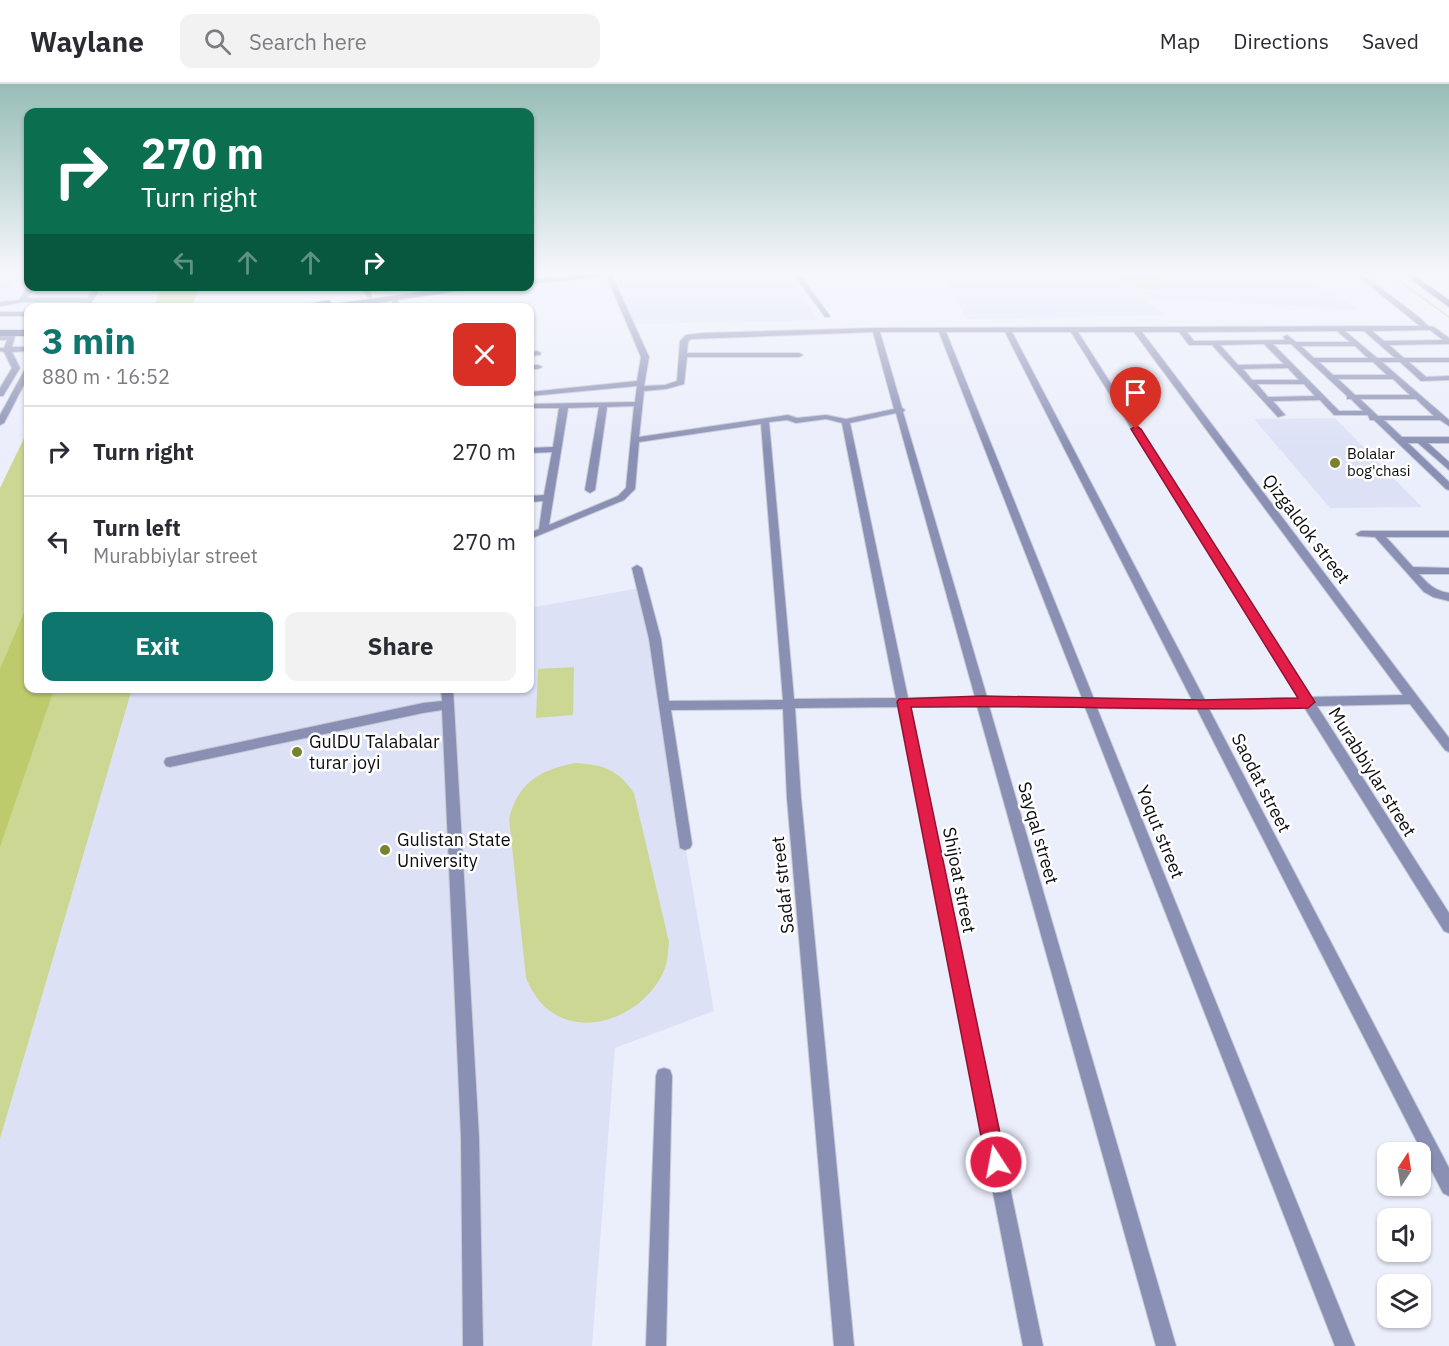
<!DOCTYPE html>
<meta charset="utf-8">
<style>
:root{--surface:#fff;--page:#f2f2f3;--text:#2b2b33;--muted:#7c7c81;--line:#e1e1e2;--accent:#0f766e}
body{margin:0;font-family:"IBM Plex Sans",sans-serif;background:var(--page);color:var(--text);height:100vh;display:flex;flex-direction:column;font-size:22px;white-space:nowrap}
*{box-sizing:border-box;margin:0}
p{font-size:20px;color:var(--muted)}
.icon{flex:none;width:33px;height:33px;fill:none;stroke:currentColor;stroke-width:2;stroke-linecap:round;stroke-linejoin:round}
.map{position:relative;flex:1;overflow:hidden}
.details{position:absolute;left:24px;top:219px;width:510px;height:390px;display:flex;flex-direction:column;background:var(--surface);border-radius:12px;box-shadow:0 2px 4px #0004}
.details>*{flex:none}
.guide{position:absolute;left:24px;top:24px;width:510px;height:183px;border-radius:12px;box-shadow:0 2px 4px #0004;background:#0b6e4f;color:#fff;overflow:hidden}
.needle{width:39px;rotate:12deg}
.buttons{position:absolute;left:1377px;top:1058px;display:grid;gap:12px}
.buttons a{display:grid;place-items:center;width:54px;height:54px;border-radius:12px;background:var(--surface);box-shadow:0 2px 4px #0004;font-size:30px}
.pin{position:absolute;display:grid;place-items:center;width:51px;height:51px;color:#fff;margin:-62px -26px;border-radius:50% 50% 50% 0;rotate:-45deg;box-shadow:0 0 6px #0007}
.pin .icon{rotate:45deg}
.me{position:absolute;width:66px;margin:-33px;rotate:349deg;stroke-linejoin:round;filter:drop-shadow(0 0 4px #0008)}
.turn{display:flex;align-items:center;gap:21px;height:126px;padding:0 18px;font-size:27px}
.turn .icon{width:78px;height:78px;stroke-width:2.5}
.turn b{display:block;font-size:42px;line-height:51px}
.lanes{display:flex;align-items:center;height:57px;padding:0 18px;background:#0003;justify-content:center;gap:30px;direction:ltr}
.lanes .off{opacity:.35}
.round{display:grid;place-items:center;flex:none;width:63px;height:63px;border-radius:12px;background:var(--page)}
.overview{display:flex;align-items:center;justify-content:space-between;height:102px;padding:0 18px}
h1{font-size:36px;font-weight:800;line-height:45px;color:var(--accent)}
.button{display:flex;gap:12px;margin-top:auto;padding:12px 18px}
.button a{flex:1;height:69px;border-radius:12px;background:var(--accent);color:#fff;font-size:24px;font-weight:800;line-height:69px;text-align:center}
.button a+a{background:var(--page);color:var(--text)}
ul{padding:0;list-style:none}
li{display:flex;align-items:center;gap:18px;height:90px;padding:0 18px;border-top:2px solid var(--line)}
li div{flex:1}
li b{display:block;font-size:22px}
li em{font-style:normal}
header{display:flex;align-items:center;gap:36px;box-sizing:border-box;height:84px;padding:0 30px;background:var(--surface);border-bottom:2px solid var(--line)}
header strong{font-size:28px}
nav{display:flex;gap:33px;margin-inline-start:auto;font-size:21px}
.search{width:420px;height:54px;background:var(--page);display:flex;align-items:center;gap:15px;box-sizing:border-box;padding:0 21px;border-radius:12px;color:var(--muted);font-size:22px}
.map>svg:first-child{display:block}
.built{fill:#dde1f6}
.green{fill:#ccd794}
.water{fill:#becb6d}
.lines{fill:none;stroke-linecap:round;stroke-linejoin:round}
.stream{stroke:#becb6d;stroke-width:1.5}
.minor-casing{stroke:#c7cad5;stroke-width:2}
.secondary-casing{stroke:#c7cad5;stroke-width:2}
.minor{fill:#8a90b4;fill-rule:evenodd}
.secondary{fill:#5b6295;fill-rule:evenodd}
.route{fill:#e11d48;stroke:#92132f;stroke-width:1.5}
.poi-dot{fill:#78822f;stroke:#fff;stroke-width:2}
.labels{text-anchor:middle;stroke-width:5;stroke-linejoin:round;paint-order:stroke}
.far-poi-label{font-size:15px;fill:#0b0b10;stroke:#fff;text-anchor:start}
.street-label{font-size:18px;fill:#0b0b10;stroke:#fff}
.poi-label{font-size:18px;fill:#0b0b10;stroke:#fff;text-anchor:start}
</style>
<header>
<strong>Waylane</strong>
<div class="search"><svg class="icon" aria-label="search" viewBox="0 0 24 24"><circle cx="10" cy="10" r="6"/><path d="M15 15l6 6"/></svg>Search here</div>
<nav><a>Map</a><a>Directions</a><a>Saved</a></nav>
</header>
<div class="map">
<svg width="1449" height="1262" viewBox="0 0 1449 1262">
<rect width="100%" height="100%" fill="#ebeefb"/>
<g class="built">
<path d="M 0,188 L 28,188 L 0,212 Z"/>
<path d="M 672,188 L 786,188 L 819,236 L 633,240 L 616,194 Z"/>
<path d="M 937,188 L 1294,188 L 1360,226 L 1142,213 L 1166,231 L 967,235 L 945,198 Z"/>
<path d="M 1335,334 L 1422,423 L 1330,424 L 1254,335 Z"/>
<path d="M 640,504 L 714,927 L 615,964 L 592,1262 L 0,1262 L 0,1055 L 132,605 L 530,604 L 530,524 Z"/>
</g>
<g class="green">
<path d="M 1114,188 L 1150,188 L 1165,200 C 1149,214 1127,198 1114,188 Z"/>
<path d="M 28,346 L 28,604 L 132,605 L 0,1055 L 0,404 Z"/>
<path d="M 574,583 L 573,631 L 536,634 L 538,585 Z"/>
<path d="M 575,679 C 602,680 619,686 634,709 L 669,858 C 668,866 668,874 666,881 C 652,925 591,957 550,927 C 538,918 532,907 526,894 L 509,735 C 518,699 539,686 575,679 Z"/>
</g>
<g class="water">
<path d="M 162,203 L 199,203 L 192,223 L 153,223 Z"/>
<path d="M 28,519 L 28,604 L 54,605 L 0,763 L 0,585 Z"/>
</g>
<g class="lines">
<path class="stream" d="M 1387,188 L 1449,233"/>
<g class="minor-casing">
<g id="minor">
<path d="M 605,188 L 611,189 L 649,273 L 644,302 L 665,301 L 677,297 L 680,257 L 686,251 L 703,249 L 876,244 L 1420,242 L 1353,188 L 1360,188 L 1420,234 L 1428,242 L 1434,243 L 1449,254 L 1449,260 L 1389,261 L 1404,274 L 1449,274 L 1449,278 L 1409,278 L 1426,293 L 1449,292 L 1449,296 L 1421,297 L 1400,278 L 1382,278 L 1449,336 L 1449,342 L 1440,336 L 1384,336 L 1402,353 L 1449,353 L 1449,359 L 1428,359 L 1449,378 L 1449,386 L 1418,359 L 1408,359 L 1449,398 L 1449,406 L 1446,405 L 1374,336 L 1370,336 L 1368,331 L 1334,331 L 1320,316 L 1273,317 L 1285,331 L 1278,333 L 1212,261 L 1189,261 L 1179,248 L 1142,248 L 1449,654 L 1449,668 L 1445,666 L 1410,620 L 1317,622 L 1449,829 L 1449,849 L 1444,847 L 1304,623 L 1209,625 L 1449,1084 L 1449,1112 L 1443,1109 L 1197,625 L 1097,624 L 1355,1262 L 1335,1262 L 1085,623 L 989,622 L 1176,1262 L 1156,1262 L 977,622 L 910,623 L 1043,1262 L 1023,1262 L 898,623 L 795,624 L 801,714 L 854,1262 L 834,1262 L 787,714 L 783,625 L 671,626 L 692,760 L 690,764 L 685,766 L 680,764 L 649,555 L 632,484 L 637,481 L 642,484 L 661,555 L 669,617 L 783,616 L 761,340 L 639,358 L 635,405 L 624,416 L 530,455 L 530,449 L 539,445 L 543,417 L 530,418 L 530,412 L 544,411 L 552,368 L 530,369 L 530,364 L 553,363 L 559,324 L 530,324 L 530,320 L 635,318 L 637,302 L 530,312 L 530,308 L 637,297 L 641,273 ZM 1424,246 L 1430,246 L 1443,256 L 1384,257 L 1372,247 ZM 1337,247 L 1350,258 L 1296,258 L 1287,251 L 1283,253 L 1286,256 L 1194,257 L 1187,248 ZM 1345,247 L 1364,247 L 1395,274 L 1377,274 ZM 873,248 L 894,325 L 846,335 L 826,331 L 797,334 L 788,331 L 639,353 L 644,307 L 666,305 L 684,300 L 687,273 L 799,273 L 803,271 L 799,269 L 687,269 L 688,258 L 691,255 ZM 880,248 L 939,248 L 1082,614 L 987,613 L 903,328 L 905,326 L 902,324 ZM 946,248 L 1005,248 L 1192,616 L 1094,615 ZM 1012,248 L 1071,248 L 1299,614 L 1205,616 ZM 1078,248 L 1134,248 L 1403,611 L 1311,613 ZM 1264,260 L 1284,280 L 1238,281 L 1220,261 ZM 1273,260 L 1291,260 L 1347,312 L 1347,315 L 1351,315 L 1363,327 L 1339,327 ZM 1301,262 L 1355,262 L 1368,274 L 1314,274 ZM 1319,278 L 1373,278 L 1387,291 L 1333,291 ZM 1288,284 L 1299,296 L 1252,296 L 1243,285 ZM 1338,295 L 1393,295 L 1410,311 L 1355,311 ZM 1257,300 L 1304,300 L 1315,312 L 1268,313 ZM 1360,315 L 1416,315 L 1434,332 L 1378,332 ZM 634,322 L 626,404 L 618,412 L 549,441 L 568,324 L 599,323 L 585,406 L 590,409 L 595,406 L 607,323 ZM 896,329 L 975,613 L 908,614 L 850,339 ZM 826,335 L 842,339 L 896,614 L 794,615 L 769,338 L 787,336 L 796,339 Z"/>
<path d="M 792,188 L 798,188 L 830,232 L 829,233 L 825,233 Z"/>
<path d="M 28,202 L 35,202 L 27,214 L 88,214 L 95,202 L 102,202 L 88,224 L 83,222 L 85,218 L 24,218 L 0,222 L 0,218 L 19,216 Z"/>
<path d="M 361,202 L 369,203 L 372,214 L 368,214 Z"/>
<path d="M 395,212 L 398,214 L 399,224 L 393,224 L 392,214 Z"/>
<rect x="0" y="228" width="28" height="4"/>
<path d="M 0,252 L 15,252 L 12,263 L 28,263 L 28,267 L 12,268 L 20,284 L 3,312 L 0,312 L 0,304 L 12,284 L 4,268 L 0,267 L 0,264 L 4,264 L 7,256 L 0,256 Z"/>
<path d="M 537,267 L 541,269 L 540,271 L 530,272 L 530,268 Z"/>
<path d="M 530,281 L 538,281 L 542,283 L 538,285 L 530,285 Z"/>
<path d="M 25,285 L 28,285 L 28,293 L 4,339 L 0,341 L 0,331 Z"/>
<path d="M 1361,447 L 1449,447 L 1449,453 L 1386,453 L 1413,483 L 1449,484 L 1449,490 L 1419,490 C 1428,500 1435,507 1449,509 L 1449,517 L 1433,513 L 1424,508 L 1375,453 L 1358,452 L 1356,450 Z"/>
<path d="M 441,604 L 453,604 L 454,621 L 479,1053 L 483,1262 L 463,1262 L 461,1053 L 442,626 L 423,629 L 170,683 L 166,682 L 164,678 L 166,674 L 170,673 L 423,619 L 442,617 Z"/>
<path d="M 664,984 L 670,986 L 672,992 L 666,1262 L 646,1262 L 656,992 L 658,986 Z"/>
</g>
</g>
<g class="secondary-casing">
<g id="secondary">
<path d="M 599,188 L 625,188 L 621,190 L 530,200 L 530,196 Z"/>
<path d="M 1401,188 L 1410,188 L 1449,216 L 1449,223 Z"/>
<path d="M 465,202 L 491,202 L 344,224 L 288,224 L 329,216 L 333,220 Z"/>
<rect x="0" y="246" width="28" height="6"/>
</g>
</g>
<use href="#minor" class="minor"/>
<use href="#secondary" class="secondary"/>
</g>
<linearGradient id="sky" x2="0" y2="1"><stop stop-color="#97bdb7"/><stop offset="0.52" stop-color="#f6f7fd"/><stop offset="1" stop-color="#f6f7fd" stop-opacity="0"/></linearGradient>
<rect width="1449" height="365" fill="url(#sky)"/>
<path class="route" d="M 1136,342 L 1141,345 L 1315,618 L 1308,624 C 1176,627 1044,621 911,623 L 1006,1078 L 1003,1085 L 996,1088 L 989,1085 L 986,1078 L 897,618 L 899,615 L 982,612 L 1201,616 L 1298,614 L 1131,345 Z"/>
<g class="poi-dot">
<circle cx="1335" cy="379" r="6"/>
<circle cx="297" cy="668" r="6"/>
<circle cx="385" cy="766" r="6"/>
</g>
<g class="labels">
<g class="far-poi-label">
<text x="1347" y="375">Bolalar<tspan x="1347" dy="17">bog'chasi</tspan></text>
</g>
<g class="street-label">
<text transform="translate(1306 445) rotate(53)" y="6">Qizgaldok street</text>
<text transform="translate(1372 688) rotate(58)" y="6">Murabbiylar street</text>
<text transform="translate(1261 699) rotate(63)" y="6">Saodat street</text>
<text transform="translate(1160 748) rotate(68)" y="6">Yoqut street</text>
<text transform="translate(1038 749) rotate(74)" y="6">Sayqal street</text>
<text transform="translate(959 796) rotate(79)" y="6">Shijoat street</text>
<text transform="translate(783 801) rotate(-96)" y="6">Sadaf street</text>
</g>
<g class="poi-label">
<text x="309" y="664">GulDU Talabalar<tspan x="309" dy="21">turar joyi</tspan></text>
<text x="397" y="762">Gulistan State<tspan x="397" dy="21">University</tspan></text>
</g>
</g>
</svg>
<div class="buttons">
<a><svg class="needle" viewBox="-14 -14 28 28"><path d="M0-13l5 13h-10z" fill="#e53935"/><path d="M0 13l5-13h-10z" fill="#7c7c81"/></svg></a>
<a><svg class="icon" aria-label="sound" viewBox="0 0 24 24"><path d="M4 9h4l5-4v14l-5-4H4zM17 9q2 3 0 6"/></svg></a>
<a><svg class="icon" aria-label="layers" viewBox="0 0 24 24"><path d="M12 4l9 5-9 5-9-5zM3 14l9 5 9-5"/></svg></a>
</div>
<div class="pin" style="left:1136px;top:345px;background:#d93025"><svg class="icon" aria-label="arrive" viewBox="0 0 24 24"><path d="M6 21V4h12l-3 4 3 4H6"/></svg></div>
<svg class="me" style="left:996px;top:1078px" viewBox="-20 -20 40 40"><circle r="17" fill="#e11d48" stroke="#fff" stroke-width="3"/><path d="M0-11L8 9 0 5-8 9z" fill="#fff"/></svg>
<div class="guide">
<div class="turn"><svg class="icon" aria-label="right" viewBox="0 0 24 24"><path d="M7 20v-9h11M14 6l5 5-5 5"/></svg><div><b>270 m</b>Turn right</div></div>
<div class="lanes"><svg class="icon off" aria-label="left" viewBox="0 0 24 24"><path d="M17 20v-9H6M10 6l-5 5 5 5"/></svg><svg class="icon off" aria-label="ahead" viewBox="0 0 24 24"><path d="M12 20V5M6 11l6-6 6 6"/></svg><svg class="icon off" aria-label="ahead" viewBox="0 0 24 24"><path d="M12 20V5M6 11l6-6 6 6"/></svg><svg class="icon" aria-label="right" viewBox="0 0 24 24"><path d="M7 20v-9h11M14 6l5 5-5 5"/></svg></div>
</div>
<section class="details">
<div class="overview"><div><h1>3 min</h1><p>880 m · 16:52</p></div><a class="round" style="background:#d93025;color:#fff"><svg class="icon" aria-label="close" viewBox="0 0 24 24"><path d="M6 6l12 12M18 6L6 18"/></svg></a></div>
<ul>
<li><svg class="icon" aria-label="right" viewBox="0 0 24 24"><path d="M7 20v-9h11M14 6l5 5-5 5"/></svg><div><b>Turn right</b></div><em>270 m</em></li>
<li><svg class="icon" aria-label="left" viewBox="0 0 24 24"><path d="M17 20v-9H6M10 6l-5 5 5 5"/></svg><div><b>Turn left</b><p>Murabbiylar street</p></div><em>270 m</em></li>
</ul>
<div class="button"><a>Exit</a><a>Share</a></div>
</section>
</div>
